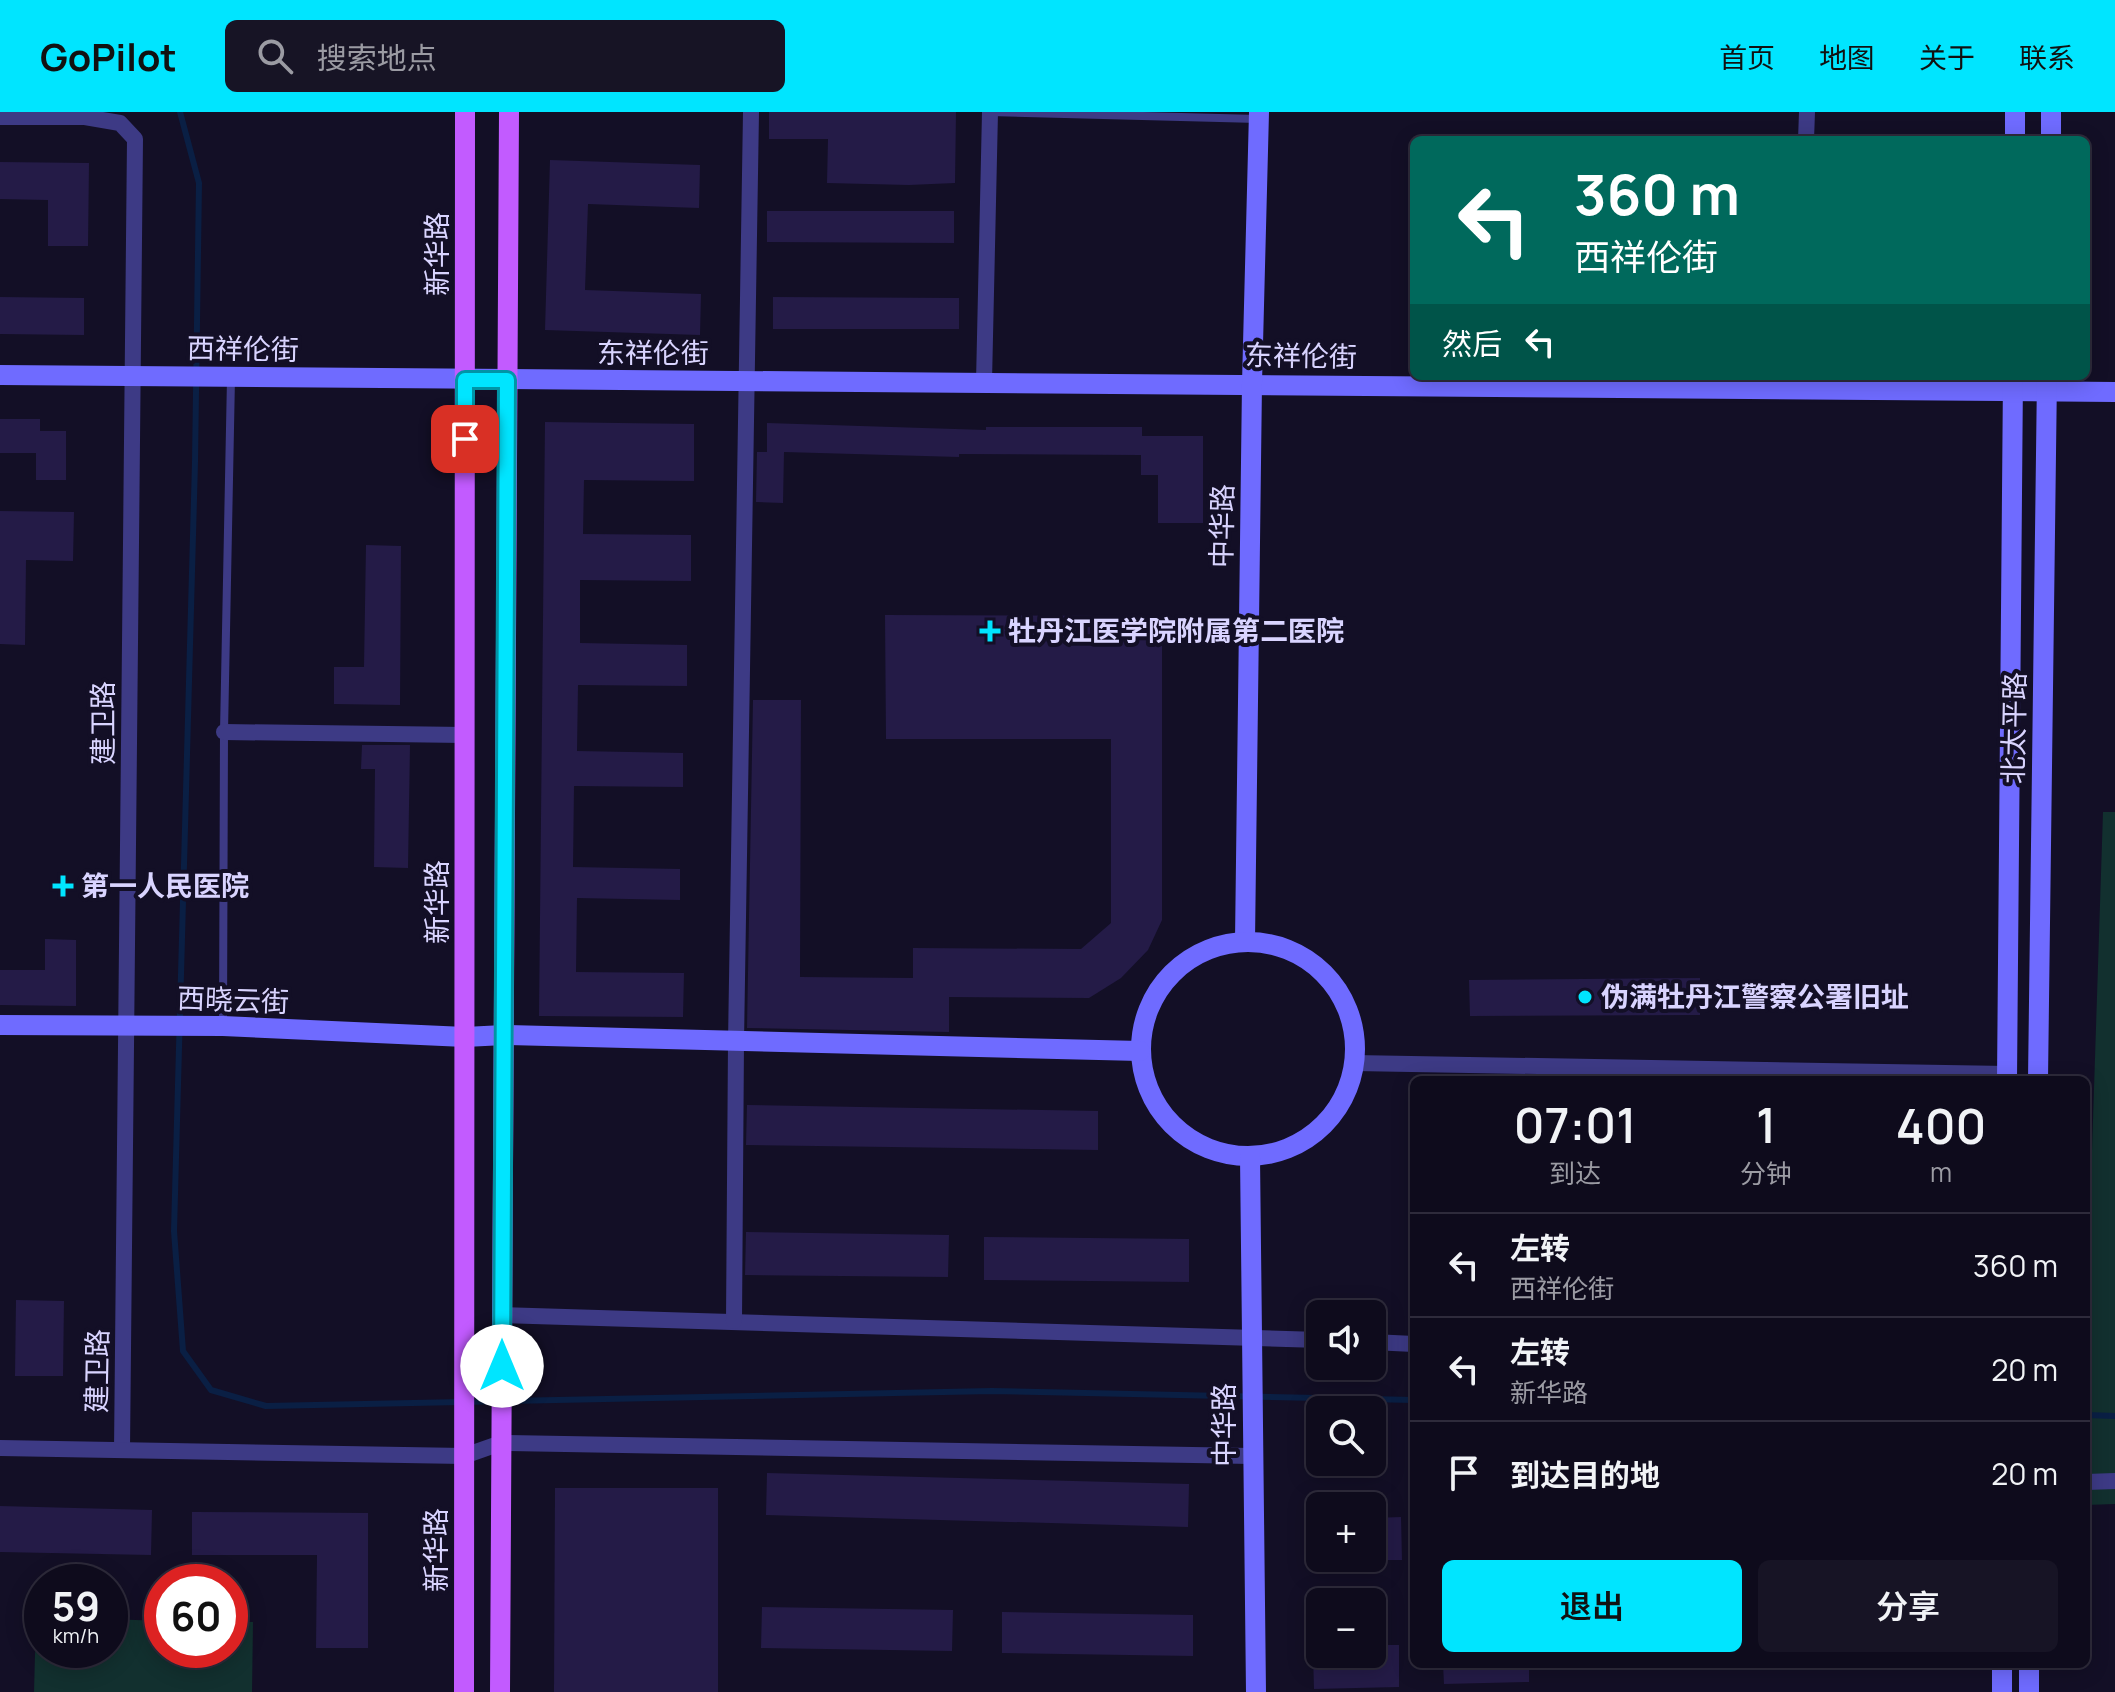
<!DOCTYPE html>
<html lang="zh">
<meta charset="utf-8">
<style>
:root{--surface:#0e0b1c;--page:#171425;--text:#f1f3f6;--muted:#9b9ba3;--line:#2e2b3b;--accent:#00e5ff}
body{margin:0;font-family:Manrope,"Noto Sans SC",sans-serif;background:var(--page);color:var(--text);height:100vh;display:flex;flex-direction:column;font-size:30px;white-space:nowrap}
*{box-sizing:border-box;margin:0}
p{font-size:26px;color:var(--muted)}
.icon{flex:none;width:44px;height:44px;fill:none;stroke:currentColor;stroke-width:2;stroke-linecap:round;stroke-linejoin:round}
.map{position:relative;flex:1;overflow:hidden}
.drawer{position:absolute;left:1410px;top:964px;width:680px;height:592px;display:flex;flex-direction:column;background:var(--surface);border-radius:12px;box-shadow:0 4px 20px #0003,0 0 0 2px var(--line)}
.drawer>*{flex:none}
.guide{position:absolute;left:1410px;top:24px;width:680px;height:244px;border-radius:12px;box-shadow:0 4px 20px #0003,0 0 0 2px var(--line);background:#00695c;color:#fff;overflow:hidden}
.tools{position:absolute;left:1306px;top:1188px;display:grid;gap:16px}
.tools a{display:grid;place-items:center;width:80px;height:80px;border-radius:12px;background:var(--surface);box-shadow:0 4px 20px #0003,0 0 0 2px var(--line);font-size:40px}
.speed{position:absolute;left:24px;top:1452px;display:flex;gap:16px;font-size:40px;font-weight:700;text-align:center}
.speed>*{display:grid;place-content:center;width:104px;height:104px;border-radius:50%;background:var(--surface);box-shadow:0 4px 20px #0003,0 0 0 2px var(--line);line-height:1}
.speed small{font-size:20px;font-weight:400}
.speed .limit{border:12px solid #d22;background:#fff;color:#111}
.pin{position:absolute;display:grid;place-items:center;width:68px;height:68px;color:#fff;margin:-34px;border-radius:16px;box-shadow:0 4px 12px #0006}
.me{position:absolute;width:88px;margin:-44px;rotate:0deg;stroke-linejoin:round;filter:drop-shadow(0 0 6px #0008)}
.turn{display:flex;align-items:center;gap:28px;height:168px;padding:0 32px;font-size:36px}
.turn .icon{width:104px;height:104px;stroke-width:2.5}
.turn b{display:block;font-size:56px;line-height:68px}
.then{display:flex;align-items:center;height:76px;padding:0 32px;background:#0003;gap:16px;font-size:30px}
.eta{display:flex;justify-content:space-evenly;align-items:center;height:136px;text-align:center}
.eta b{font-size:48px;font-weight:600;line-height:56px}
.button{display:flex;gap:16px;margin-top:auto;padding:16px 32px}
.button a{flex:1;height:92px;border-radius:12px;background:var(--accent);color:#111;font-size:32px;font-weight:600;line-height:92px;text-align:center}
.button a+a{background:var(--page);color:var(--text)}
ul{padding:0;list-style:none}
li{display:flex;align-items:center;gap:24px;height:104px;padding:0 32px;border-top:2px solid var(--line)}
li div{flex:1}
li b{display:block;font-size:30px}
li em{font-style:normal}
header{display:flex;align-items:center;gap:48px;box-sizing:border-box;height:112px;padding:0 40px;background:var(--accent);color:#111}
header strong{font-size:38px}
nav{display:flex;gap:44px;margin-inline-start:auto;font-size:28px}
.search{width:560px;height:72px;background:var(--page);display:flex;align-items:center;gap:20px;box-sizing:border-box;padding:0 28px;border-radius:12px;color:var(--muted);font-size:30px}
.map>svg:first-child{display:block}
.green{fill:#12302f}
.lines{fill:none;stroke-linecap:round;stroke-linejoin:round}
.stream{stroke:#0a1f44;stroke-width:6}
.building{fill:#241b47}
.lane{stroke:#3d3a85;stroke-width:8}
.street{stroke:#3d3a85;stroke-width:16}
.secondary{stroke:#6f6bff;stroke-width:20}
.primary{stroke:#c25bff;stroke-width:20}
.route-casing{stroke:#0095a6;stroke-width:20}
.route{stroke:#00e5ff;stroke-width:14}
.poi-dot{fill:#00e5ff;stroke:#130f26;stroke-width:3}
.labels{text-anchor:middle;stroke-width:8;stroke-linejoin:round;paint-order:stroke}
.street-label{font-size:28px;fill:#d9d4ff;stroke:#130f26}
.poi-label{font-size:28px;font-weight:bold;fill:#d9d4ff;stroke:#130f26;text-anchor:start}
</style>
<header>
<strong>GoPilot</strong>
<div class="search"><svg class="icon" aria-label="search" viewBox="0 0 24 24"><circle cx="10" cy="10" r="6"/><path d="M15 15l6 6"/></svg>搜索地点</div>
<nav><a>首页</a><a>地图</a><a>关于</a><a>联系</a></nav>
</header>
<div class="map">
<svg width="2115" height="1580" viewBox="0 0 2115 1580">
<rect width="100%" height="100%" fill="#130f26"/>
<g class="green">
<path d="M 2103,700 L 2115,700 L 2115,1392 L 2086,1393 L 2086,1223 Z"/>
<path d="M 36,1506 L 42,1506 L 42,1538 L 110,1538 L 110,1507 L 162,1509 L 162,1538 L 230,1538 L 230,1510 L 253,1510 L 252,1580 L 34,1580 Z"/>
</g>
<g class="lines">
<g class="stream">
<path d="M 180,0 L 199,71 L 195,350 L 174,1119 L 183,1239 L 211,1278 L 266,1294 L 992,1279 L 1414,1288"/>
<path d="M 2086,1303 L 2115,1304"/>
</g>
</g>
<g class="building">
<path d="M 769,0 L 956,0 L 955,71 L 909,73 L 827,71 L 828,27 L 769,27 Z"/>
<path d="M 550,48 L 700,53 L 699,96 L 588,92 L 585,178 L 701,182 L 700,223 L 545,218 Z"/>
<path d="M 0,50 L 89,51 L 88,134 L 48,134 L 48,88 L 0,87 Z"/>
<path d="M 767,99 L 954,99 L 954,131 L 767,130 Z"/>
<path d="M 0,185 L 84,186 L 84,223 L 0,222 Z"/>
<path d="M 773,185 L 959,186 L 959,217 L 773,217 Z"/>
<path d="M 0,307 L 40,307 L 40,319 L 66,319 L 66,368 L 36,368 L 36,341 L 0,341 Z"/>
<path d="M 545,310 L 694,312 L 694,369 L 584,368 L 583,422 L 691,423 L 691,469 L 580,468 L 580,531 L 687,533 L 687,574 L 578,573 L 577,639 L 683,641 L 683,675 L 574,674 L 573,755 L 680,757 L 680,788 L 577,786 L 576,860 L 684,861 L 683,905 L 539,904 Z"/>
<path d="M 767,311 L 986,318 L 986,315 L 1142,315 L 1142,324 L 1203,324 L 1203,411 L 1158,411 L 1158,363 L 1141,363 L 1141,343 L 959,342 L 959,345 L 784,340 L 783,391 L 756,390 L 757,340 L 767,340 Z"/>
<path d="M 0,399 L 74,400 L 73,449 L 26,448 L 25,533 L 0,532 Z"/>
<path d="M 366,433 L 401,434 L 400,593 L 334,592 L 334,555 L 364,555 Z"/>
<path d="M 885,503 L 1162,504 L 1162,808 L 1148,838 L 1121,866 L 1089,886 L 949,885 L 949,920 L 747,916 L 753,588 L 801,588 L 800,865 L 913,866 L 913,836 L 1081,837 L 1111,811 L 1111,627 L 886,627 Z"/>
<path d="M 362,633 L 410,633 L 408,756 L 374,755 L 375,657 L 361,657 Z"/>
<path d="M 45,827 L 76,828 L 76,894 L 0,893 L 0,858 L 45,858 Z"/>
<path d="M 1700,866 L 1700,903 L 1470,904 L 1469,868 Z"/>
<path d="M 747,993 L 1098,999 L 1098,1038 L 746,1033 Z"/>
<path d="M 746,1120 L 949,1123 L 948,1165 L 745,1163 Z"/>
<path d="M 984,1125 L 1189,1127 L 1189,1170 L 984,1168 Z"/>
<path d="M 16,1188 L 64,1189 L 63,1264 L 15,1264 Z"/>
<path d="M 767,1361 L 1189,1372 L 1188,1415 L 766,1403 Z"/>
<path d="M 555,1376 L 718,1376 L 718,1580 L 554,1580 Z"/>
<path d="M 0,1394 L 152,1398 L 151,1443 L 0,1440 Z"/>
<path d="M 192,1400 L 368,1401 L 368,1536 L 316,1536 L 317,1443 L 192,1443 Z"/>
<path d="M 1401,1405 L 1402,1448 L 1372,1448 L 1372,1406 Z"/>
<path d="M 762,1495 L 953,1498 L 952,1539 L 761,1536 Z"/>
<path d="M 1002,1500 L 1193,1503 L 1193,1544 L 1002,1541 Z"/>
<path d="M 1372,1533 L 1399,1533 L 1399,1575 L 1314,1577 L 1313,1542 L 1372,1542 Z"/>
<path d="M 1443,1552 L 1529,1552 L 1529,1570 L 1444,1572 Z"/>
</g>
<g class="lines">
<g class="lane">
<path d="M 990,0 L 1258,7"/>
<path d="M 223,912 L 224,620 L 231,266"/>
</g>
<g class="street">
<path d="M 0,5 L 85,5 L 120,11 L 135,27 L 122,1338"/>
<path d="M 1806,28 L 1807,0"/>
<path d="M 984,270 L 990,0"/>
<path d="M 224,620 L 465,623"/>
<path d="M 1354,951 L 2007,962"/>
<path d="M 502,1203 L 1320,1228"/>
<path d="M 734,1209 L 736,930 L 751,0"/>
<path d="M 1372,1230 L 1414,1232"/>
<path d="M 0,1336 L 464,1344 L 501,1331 L 1252,1344"/>
<path d="M 2086,1370 L 2115,1369"/>
</g>
<g class="secondary">
<path d="M 2015,28 L 2015,0"/>
<path d="M 2051,28 L 2051,0"/>
<path d="M 0,263 L 2115,280"/>
<path d="M 1245,829 L 1252,271 L 1259,0"/>
<circle cx="1248" cy="937" r="107"/>
<path d="M 0,913 L 223,914 L 465,925 L 504,923 L 1140,939"/>
<path d="M 2007,968 L 2013,264"/>
<path d="M 2038,968 L 2047,264"/>
<path d="M 1250,1045 L 1256,1580"/>
<path d="M 2002,1580 L 2002,1552"/>
<path d="M 2029,1580 L 2029,1552"/>
</g>
<g class="primary">
<path d="M 464,1580 L 465,0"/>
<path d="M 500,1580 L 509,0"/>
</g>
</g>
<g class="lines">
<g class="route-casing">
<path id="route" d="M 465,327 L 465,268 L 507,268 L 502,1254"/>
</g>
<use href="#route" class="route"/>
</g>
<g class="poi-dot">
<path d="M986 507h8v8h8v8h-8v8h-8v-8h-8v-8h8z"/>
<path d="M59 762h8v8h8v8h-8v8h-8v-8h-8v-8h8z"/>
<circle cx="1585" cy="885" r="8"/>
</g>
<g class="labels">
<g class="street-label">
<text transform="translate(437 142) rotate(-90)" y="10">新华路</text>
<text transform="translate(243 237) rotate(1)" y="10">西祥伦街</text>
<text x="653" y="251">东祥伦街</text>
<text transform="translate(1301 244) rotate(1)" y="10">东祥伦街</text>
<text transform="translate(1222 414) rotate(-89)" y="10">中华路</text>
<text transform="translate(103 611) rotate(-90)" y="10">建卫路</text>
<text transform="translate(2014 616) rotate(-89)" y="10">北太平路</text>
<text transform="translate(437 790) rotate(-90)" y="10">新华路</text>
<text transform="translate(233 888) rotate(2)" y="10">西晓云街</text>
<text transform="translate(97 1259) rotate(-89)" y="10">建卫路</text>
<text transform="translate(1224 1313) rotate(-90)" y="10">中华路</text>
<text transform="translate(436 1438) rotate(-90)" y="10">新华路</text>
</g>
<g class="poi-label">
<text x="1008" y="529">牡丹江医学院附属第二医院</text>
<text x="81" y="784">第一人民医院</text>
<text x="1601" y="895">伪满牡丹江警察公署旧址</text>
</g>
</g>
</svg>
<div class="tools">
<a><svg class="icon" aria-label="sound" viewBox="0 0 24 24"><path d="M4 9h4l5-4v14l-5-4H4zM17 9q2 3 0 6"/></svg></a>
<a><svg class="icon" aria-label="search" viewBox="0 0 24 24"><circle cx="10" cy="10" r="6"/><path d="M15 15l6 6"/></svg></a>
<a>+</a>
<a>−</a>
</div>
<div class="speed"><div>59<small>km/h</small></div><div class="limit">60</div></div>
<div class="pin" style="left:465px;top:327px;background:#d93025"><svg class="icon" aria-label="arrive" viewBox="0 0 24 24"><path d="M6 21V4h12l-3 4 3 4H6"/></svg></div>
<svg class="me" style="left:502px;top:1254px" viewBox="-20 -20 40 40"><circle r="19" fill="#fff"/><path d="M0-13L10 11 0 6-10 11z" fill="#00e5ff"/></svg>
<div class="guide">
<div class="turn"><svg class="icon" aria-label="left" viewBox="0 0 24 24"><path d="M17 20v-9H6M10 6l-5 5 5 5"/></svg><div><b>360 m</b>西祥伦街</div></div>
<div class="then">然后<svg class="icon" aria-label="left" viewBox="0 0 24 24"><path d="M17 20v-9H6M10 6l-5 5 5 5"/></svg></div>
</div>
<section class="drawer">
<div class="eta">
<div><b>07:01</b><p>到达</p></div>
<div><b>1</b><p>分钟</p></div>
<div><b>400</b><p>m</p></div>
</div>
<ul>
<li><svg class="icon" aria-label="left" viewBox="0 0 24 24"><path d="M17 20v-9H6M10 6l-5 5 5 5"/></svg><div><b>左转</b><p>西祥伦街</p></div><em>360 m</em></li>
<li><svg class="icon" aria-label="left" viewBox="0 0 24 24"><path d="M17 20v-9H6M10 6l-5 5 5 5"/></svg><div><b>左转</b><p>新华路</p></div><em>20 m</em></li>
<li><svg class="icon" aria-label="arrive" viewBox="0 0 24 24"><path d="M6 21V4h12l-3 4 3 4H6"/></svg><div><b>到达目的地</b></div><em>20 m</em></li>
</ul>
<div class="button"><a>退出</a><a>分享</a></div>
</section>
</div>
